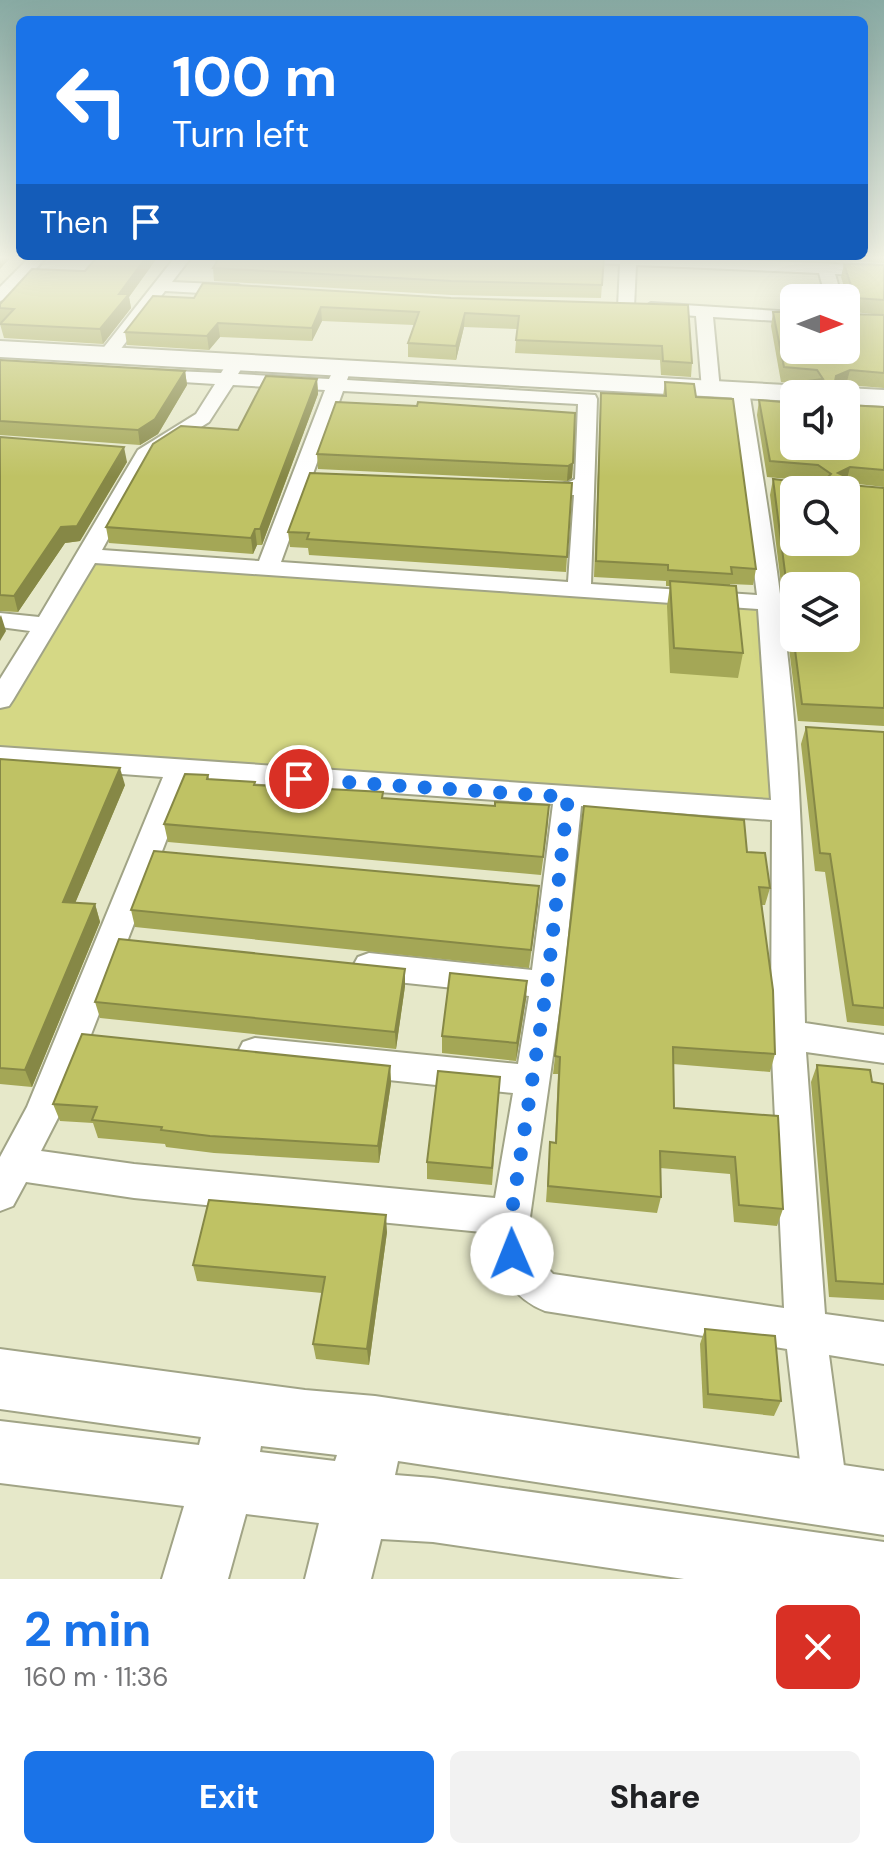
<!DOCTYPE html>
<meta charset="utf-8">
<style>
:root{--surface:#fff;--page:#f2f2f2;--text:#202124;--muted:#757577;--accent:#1a73e8}
body{margin:0;font-family:"DM Sans",sans-serif;background:var(--page);color:var(--text);height:100vh;display:flex;flex-direction:column;font-size:30px;white-space:nowrap}
*{box-sizing:border-box;margin:0}
p{font-size:26px;color:var(--muted)}
.icon{flex:none;width:44px;height:44px;fill:none;stroke:currentColor;stroke-width:2;stroke-linecap:round;stroke-linejoin:round}
.map{position:relative;height:1579px;overflow:hidden}
.side{display:flex;flex-direction:column;background:var(--surface);flex:1}
.side>*{flex:none}
.top-card{position:absolute;left:16px;top:16px;width:852px;height:244px;border-radius:12px;box-shadow:0 8px 32px #0002;background:#1a73e8;color:#fff;overflow:hidden}
.needle{width:52px;rotate:90deg}
.tools{position:absolute;left:780px;top:284px;display:grid;gap:16px}
.tools a{display:grid;place-items:center;width:80px;height:80px;border-radius:12px;background:var(--surface);box-shadow:0 8px 32px #0002;font-size:40px}
.pin{position:absolute;display:grid;place-items:center;width:68px;height:68px;color:#fff;margin:-34px;border:4px solid #fff;border-radius:50%;box-shadow:0 2px 8px #0007}
.me{position:absolute;width:88px;margin:-44px;rotate:359deg;stroke-linejoin:round;filter:drop-shadow(0 0 6px #0008)}
.turn{display:flex;align-items:center;gap:28px;height:168px;padding:0 24px;font-size:36px}
.turn .icon{width:104px;height:104px;stroke-width:2.5}
.turn b{display:block;font-size:56px;line-height:68px}
.then{display:flex;align-items:center;height:76px;padding:0 24px;background:#0003;gap:16px;font-size:30px}
.round{display:grid;place-items:center;flex:none;width:84px;height:84px;border-radius:12px;background:var(--page)}
.head{display:flex;align-items:center;justify-content:space-between;height:136px;padding:0 24px}
h1{font-size:48px;font-weight:800;line-height:60px;color:var(--accent)}
.button{display:flex;gap:16px;margin-top:auto;padding:16px 24px}
.button a{flex:1;height:92px;border-radius:12px;background:var(--accent);color:#fff;font-size:32px;font-weight:800;line-height:92px;text-align:center}
.button a+a{background:var(--page);color:var(--text)}
.map>svg:first-child{display:block}
.green{fill:#d5d885}
.lines{fill:none;stroke-linecap:round;stroke-linejoin:round}
.street-casing{stroke:#a1a486;stroke-width:4}
.secondary-casing{stroke:#a1a486;stroke-width:4}
.street{fill:#fff;fill-rule:evenodd}
.secondary{fill:#fff;fill-rule:evenodd}
.wall{fill:#a4a756}
.shaded-wall{fill:#868846}
.building{fill:#bfc264;stroke:#868846;stroke-width:2;fill-rule:evenodd}
.route{stroke:#1a73e8;stroke-width:14;stroke-dasharray:0 25.2}
</style>
<div class="map">
<svg width="884" height="1579" viewBox="0 0 884 1579">
<rect width="100%" height="100%" fill="#e6e8c9"/>
<path class="green" d="M 88,557 L 767,606 L 785,811 L 0,756 L 0,700 Z"/>
<g class="lines">
<g class="street-casing">
<g id="street">
<path d="M 31,256 L 48,256 L 6,299 L 0,301 L 0,287 Z"/>
<path d="M 176,256 L 192,256 L 172,282 L 238,285 L 246,290 L 238,295 L 165,291 L 113,359 L 101,359 L 98,355 L 101,351 Z"/>
<path d="M 536,256 L 649,256 L 884,266 L 884,276 L 835,274 L 842,298 L 826,298 L 819,273 L 636,265 L 634,307 L 626,312 L 618,307 L 620,264 L 544,261 Z"/>
<path d="M 651,303 L 794,312 L 794,322 L 713,317 L 720,390 L 711,396 L 702,390 L 696,316 L 645,312 L 643,308 Z"/>
<path d="M 234,361 L 243,366 L 238,374 L 329,379 L 336,365 L 342,364 L 351,369 L 347,380 L 595,395 L 597,399 L 591,584 L 757,595 L 731,391 L 740,385 L 749,391 C 772,531 794,669 800,811 C 804,882 803,953 805,1023 L 884,1035 L 884,1063 L 806,1052 L 825,1314 L 884,1322 L 884,1364 L 829,1355 L 848,1496 L 842,1512 L 826,1518 L 810,1512 L 804,1496 L 787,1349 L 545,1311 C 512,1298 494,1268 492,1233 L 134,1198 L 26,1182 L 13,1206 L 0,1211 L 0,1157 L 27,1107 L 163,777 L 0,765 L 0,747 L 771,800 L 758,609 L 95,563 L 13,700 L 9,706 L 0,708 L 0,679 L 30,631 L 0,627 L 0,613 L 39,617 L 138,450 L 196,414 L 215,384 L 151,380 L 142,375 L 151,370 L 221,373 L 228,362 ZM 233,385 L 325,390 L 259,561 L 102,550 L 153,457 L 209,422 ZM 343,391 L 578,404 L 575,479 C 559,490 536,477 524,490 L 534,496 L 574,495 L 568,582 L 281,562 ZM 190,779 L 553,804 L 532,970 L 369,953 L 358,957 L 353,966 L 358,975 L 369,979 L 529,996 L 518,1064 L 255,1038 L 243,1042 L 238,1052 L 243,1062 L 255,1066 L 513,1093 L 495,1198 L 134,1164 L 41,1151 L 61,1112 ZM 581,806 L 772,820 L 771,1035 L 784,1308 L 553,1274 L 534,1254 L 530,1217 L 563,985 Z"/>
</g>
</g>
<g class="secondary-casing">
<g id="secondary">
<path d="M 0,341 L 804,386 L 813,388 L 817,394 L 794,394 L 794,401 L 0,357 Z"/>
<path d="M 846,388 L 884,390 L 884,406 L 846,404 L 846,394 L 834,394 Z"/>
<path d="M 0,1349 L 305,1390 L 375,1396 L 884,1471 L 884,1535 L 398,1461 L 395,1475 L 433,1478 L 884,1542 L 884,1579 L 684,1579 L 433,1542 L 381,1539 L 371,1579 L 305,1579 L 319,1523 L 246,1514 L 228,1579 L 162,1579 L 184,1506 L 0,1483 L 0,1421 L 199,1445 L 201,1437 L 0,1409 ZM 261,1446 L 337,1455 L 335,1461 L 260,1452 Z"/>
</g>
</g>
<use href="#street" class="street"/>
<use href="#secondary" class="secondary"/>
</g>
<g class="wall">
<path d="M 98,256 L 173,256 L 170,259 L 157,258 L 129,297 L 131,308 L 103,344 L 4,338 L 0,324 L 2,322 L 0,322 L 0,304 L 85,271 Z"/>
<path d="M 192,256 L 604,256 L 601,298 L 451,295 L 214,281 L 213,268 L 217,261 L 193,260 Z"/>
<path d="M 720,256 L 884,256 L 884,263 Z"/>
<path d="M 844,264 L 884,265 L 884,315 L 852,312 L 841,277 Z"/>
<path d="M 194,298 L 451,298 L 688,305 L 692,363 L 691,377 L 661,375 L 660,360 L 515,353 L 517,329 L 464,327 L 456,360 L 408,357 L 408,343 L 414,325 L 322,321 L 312,341 L 220,337 L 209,350 L 127,345 L 125,332 Z"/>
<path d="M 773,312 L 884,315 L 884,388 L 847,385 L 847,405 L 884,407 L 884,487 L 849,483 L 850,485 L 884,488 L 884,726 L 798,721 L 770,495 L 773,479 L 797,482 L 799,480 L 767,477 L 757,415 L 759,400 L 794,446 L 846,394 L 798,394 L 800,384 L 781,382 L 771,326 Z"/>
<path d="M 0,360 L 185,371 L 187,385 L 158,434 L 140,445 L 0,435 Z"/>
<path d="M 317,379 L 318,394 L 262,545 L 257,545 L 253,554 L 109,543 L 106,527 L 238,430 Z"/>
<path d="M 665,382 L 696,397 L 756,569 L 753,585 L 730,584 L 730,585 L 743,653 L 738,678 L 670,673 L 667,606 L 670,586 L 666,586 L 666,581 L 594,577 L 601,393 L 663,396 Z"/>
<path d="M 575,413 L 572,478 L 567,481 L 318,469 L 317,454 Z"/>
<path d="M 0,437 L 127,462 L 80,541 L 65,543 L 18,612 L 0,611 Z"/>
<path d="M 288,532 L 567,557 L 566,572 L 309,555 L 308,548 L 290,547 Z"/>
<path d="M 806,727 L 884,732 L 884,1026 L 847,1022 L 825,872 L 815,871 L 801,744 Z"/>
<path d="M 0,759 L 125,785 L 75,903 L 95,904 L 100,922 L 32,1087 L 0,1084 Z"/>
<path d="M 208,775 L 209,779 L 256,786 L 383,798 L 495,806 L 548,823 L 541,875 L 168,842 L 164,824 Z"/>
<path d="M 584,806 L 747,852 L 770,888 L 765,905 L 762,905 L 775,1054 L 770,1072 L 673,1064 L 674,1108 L 778,1116 L 783,1209 L 777,1226 L 734,1222 L 730,1174 L 660,1168 L 661,1197 L 657,1213 L 546,1202 L 550,1142 L 555,1143 L 558,1074 L 553,1074 Z"/>
<path d="M 539,886 L 529,968 L 135,927 L 131,910 Z"/>
<path d="M 405,969 L 405,986 L 396,1049 L 100,1018 L 95,1002 Z"/>
<path d="M 527,981 L 526,999 L 516,1061 L 442,1053 L 442,1036 Z"/>
<path d="M 817,1065 L 872,1082 L 884,1084 L 884,1300 L 829,1297 L 811,1082 Z"/>
<path d="M 390,1066 L 391,1083 L 379,1163 L 214,1153 L 166,1147 L 165,1144 L 98,1138 L 93,1123 L 60,1121 L 53,1104 Z"/>
<path d="M 500,1077 L 492,1185 L 427,1179 L 427,1162 Z"/>
<path d="M 387,1232 L 369,1365 L 316,1359 L 313,1344 L 322,1293 L 197,1281 L 193,1265 Z"/>
<path d="M 705,1329 L 781,1401 L 774,1416 L 703,1408 L 700,1344 Z"/>
</g>
<g class="shaded-wall">
<path d="M 0,256 L 12,256 L 0,269 Z"/>
<path d="M 147,256 L 157,256 L 157,258 L 129,297 L 131,308 L 103,344 L 100,329 L 119,294 Z"/>
<path d="M 321,307 L 322,321 L 312,341 L 312,328 Z"/>
<path d="M 465,313 L 464,327 L 456,360 L 456,346 Z"/>
<path d="M 218,323 L 220,337 L 209,350 L 207,336 Z"/>
<path d="M 850,370 L 846,385 L 833,391 L 836,376 Z"/>
<path d="M 185,371 L 187,385 L 158,434 L 140,445 L 138,430 Z"/>
<path d="M 317,379 L 318,394 L 262,545 L 260,529 Z"/>
<path d="M 124,447 L 127,462 L 80,541 L 65,543 L 18,612 L 14,596 L 61,527 Z"/>
<path d="M 573,463 L 572,478 L 567,481 L 568,466 Z"/>
<path d="M 850,467 L 846,483 L 838,473 Z"/>
<path d="M 255,529 L 257,545 L 253,554 L 251,538 Z"/>
<path d="M 1,615 L 6,631 L 0,641 L 0,617 Z"/>
<path d="M 120,768 L 125,785 L 68,920 L 63,902 Z"/>
<path d="M 539,886 L 538,904 L 529,968 L 531,950 Z"/>
<path d="M 95,904 L 100,922 L 32,1087 L 25,1070 Z"/>
<path d="M 405,969 L 405,986 L 396,1049 L 395,1032 Z"/>
<path d="M 527,981 L 526,999 L 516,1061 L 517,1043 Z"/>
<path d="M 390,1066 L 391,1083 L 379,1163 L 378,1146 Z"/>
<path d="M 386,1215 L 387,1232 L 369,1365 L 367,1349 Z"/>
</g>
<g class="building">
<path d="M 98,256 L 147,256 L 119,294 L 129,294 L 100,329 L 0,324 L 14,309 L 0,308 L 0,304 L 32,269 L 85,271 Z"/>
<path d="M 220,256 L 604,256 L 602,285 L 451,281 L 213,268 Z"/>
<path d="M 844,264 L 884,265 L 884,300 L 855,298 Z"/>
<path d="M 203,283 L 451,298 L 688,305 L 692,363 L 663,361 L 662,346 L 516,340 L 519,316 L 465,313 L 456,346 L 408,343 L 419,312 L 321,307 L 312,328 L 218,323 L 207,336 L 125,332 L 153,296 L 194,298 Z"/>
<path d="M 773,312 L 794,312 L 794,350 L 846,350 L 846,314 L 884,315 L 884,373 L 850,370 L 836,376 L 835,381 L 846,382 L 847,405 L 884,407 L 884,470 L 850,467 L 838,473 L 847,477 L 850,485 L 884,488 L 884,708 L 802,704 L 773,479 L 797,482 L 800,477 L 828,477 L 831,474 L 818,465 L 770,461 L 759,400 L 794,403 L 794,446 L 846,446 L 846,394 L 800,394 L 800,382 L 823,379 L 817,370 L 784,367 ZM 794,490 L 846,490 L 846,542 L 794,542 ZM 794,586 L 846,586 L 846,638 L 794,638 Z"/>
<path d="M 0,360 L 185,371 L 155,419 L 138,430 L 0,421 Z"/>
<path d="M 266,376 L 317,379 L 260,529 L 255,529 L 251,538 L 106,527 L 153,444 L 181,426 L 238,430 Z"/>
<path d="M 665,382 L 694,384 L 696,397 L 733,399 L 756,569 L 731,567 L 732,574 L 668,570 L 668,565 L 596,561 L 601,393 L 666,396 Z"/>
<path d="M 336,402 L 417,406 L 418,402 L 575,413 L 573,463 L 568,466 L 317,454 Z"/>
<path d="M 0,437 L 124,447 L 77,526 L 61,527 L 14,596 L 0,595 Z"/>
<path d="M 310,473 L 572,483 L 567,557 L 307,539 L 309,533 L 288,532 Z"/>
<path d="M 670,581 L 736,586 L 743,653 L 674,648 Z"/>
<path d="M 806,727 L 884,732 L 884,1008 L 853,1005 L 830,854 L 820,853 Z"/>
<path d="M 0,759 L 120,768 L 63,902 L 95,904 L 25,1070 L 0,1068 Z"/>
<path d="M 185,774 L 208,775 L 207,779 L 255,782 L 254,785 L 383,792 L 382,798 L 495,806 L 495,802 L 549,805 L 543,857 L 164,824 Z"/>
<path d="M 584,806 L 744,820 L 747,852 L 765,853 L 770,888 L 759,887 L 773,990 L 775,1054 L 673,1047 L 674,1108 L 778,1116 L 783,1209 L 739,1205 L 735,1157 L 660,1151 L 661,1197 L 548,1186 L 550,1142 L 556,1143 L 560,1057 L 555,1056 Z"/>
<path d="M 154,851 L 539,886 L 531,950 L 131,910 Z"/>
<path d="M 119,939 L 405,969 L 395,1032 L 95,1002 Z"/>
<path d="M 450,973 L 527,981 L 517,1043 L 442,1036 Z"/>
<path d="M 82,1034 L 390,1066 L 378,1146 L 210,1136 L 161,1130 L 162,1127 L 92,1120 L 97,1107 L 53,1104 Z"/>
<path d="M 817,1065 L 870,1070 L 872,1082 L 884,1084 L 884,1284 L 836,1281 Z"/>
<path d="M 438,1071 L 500,1077 L 492,1168 L 427,1162 Z"/>
<path d="M 209,1200 L 386,1215 L 367,1349 L 313,1344 L 325,1277 L 193,1265 Z"/>
<path d="M 705,1329 L 775,1336 L 781,1401 L 708,1394 Z"/>
</g>
<linearGradient id="sky" x2="0" y2="1"><stop stop-color="#88aaa3"/><stop offset="0.54" stop-color="#f4f5e7"/><stop offset="1" stop-color="#f4f5e7" stop-opacity="0"/></linearGradient>
<rect width="884" height="477" fill="url(#sky)"/>
<g class="lines">
<path class="route" d="M 299,779 L 568,797 L 547,985 L 511,1217 L 512,1254"/>
</g>
</svg>
<div class="tools">
<a><svg class="needle" viewBox="-14 -14 28 28"><path d="M0-13l5 13h-10z" fill="#e53935"/><path d="M0 13l5-13h-10z" fill="#757577"/></svg></a>
<a><svg class="icon" aria-label="sound" viewBox="0 0 24 24"><path d="M4 9h4l5-4v14l-5-4H4zM17 9q2 3 0 6"/></svg></a>
<a><svg class="icon" aria-label="search" viewBox="0 0 24 24"><circle cx="10" cy="10" r="6"/><path d="M15 15l6 6"/></svg></a>
<a><svg class="icon" aria-label="layers" viewBox="0 0 24 24"><path d="M12 4l9 5-9 5-9-5zM3 14l9 5 9-5"/></svg></a>
</div>
<div class="pin" style="left:299px;top:779px;background:#d93025"><svg class="icon" aria-label="arrive" viewBox="0 0 24 24"><path d="M6 21V4h12l-3 4 3 4H6"/></svg></div>
<svg class="me" style="left:512px;top:1254px" viewBox="-20 -20 40 40"><circle r="19" fill="#fff"/><path d="M0-13L10 11 0 6-10 11z" fill="#1a73e8"/></svg>
<div class="top-card">
<div class="turn"><svg class="icon" aria-label="left" viewBox="0 0 24 24"><path d="M17 20v-9H6M10 6l-5 5 5 5"/></svg><div><b>100 m</b>Turn left</div></div>
<div class="then">Then<svg class="icon" aria-label="arrive" viewBox="0 0 24 24"><path d="M6 21V4h12l-3 4 3 4H6"/></svg></div>
</div>
</div>
<section class="side">
<div class="head"><div><h1>2 min</h1><p>160 m · 11:36</p></div><a class="round" style="background:#d93025;color:#fff"><svg class="icon" aria-label="close" viewBox="0 0 24 24"><path d="M6 6l12 12M18 6L6 18"/></svg></a></div>
<div class="button"><a>Exit</a><a>Share</a></div>
</section>
